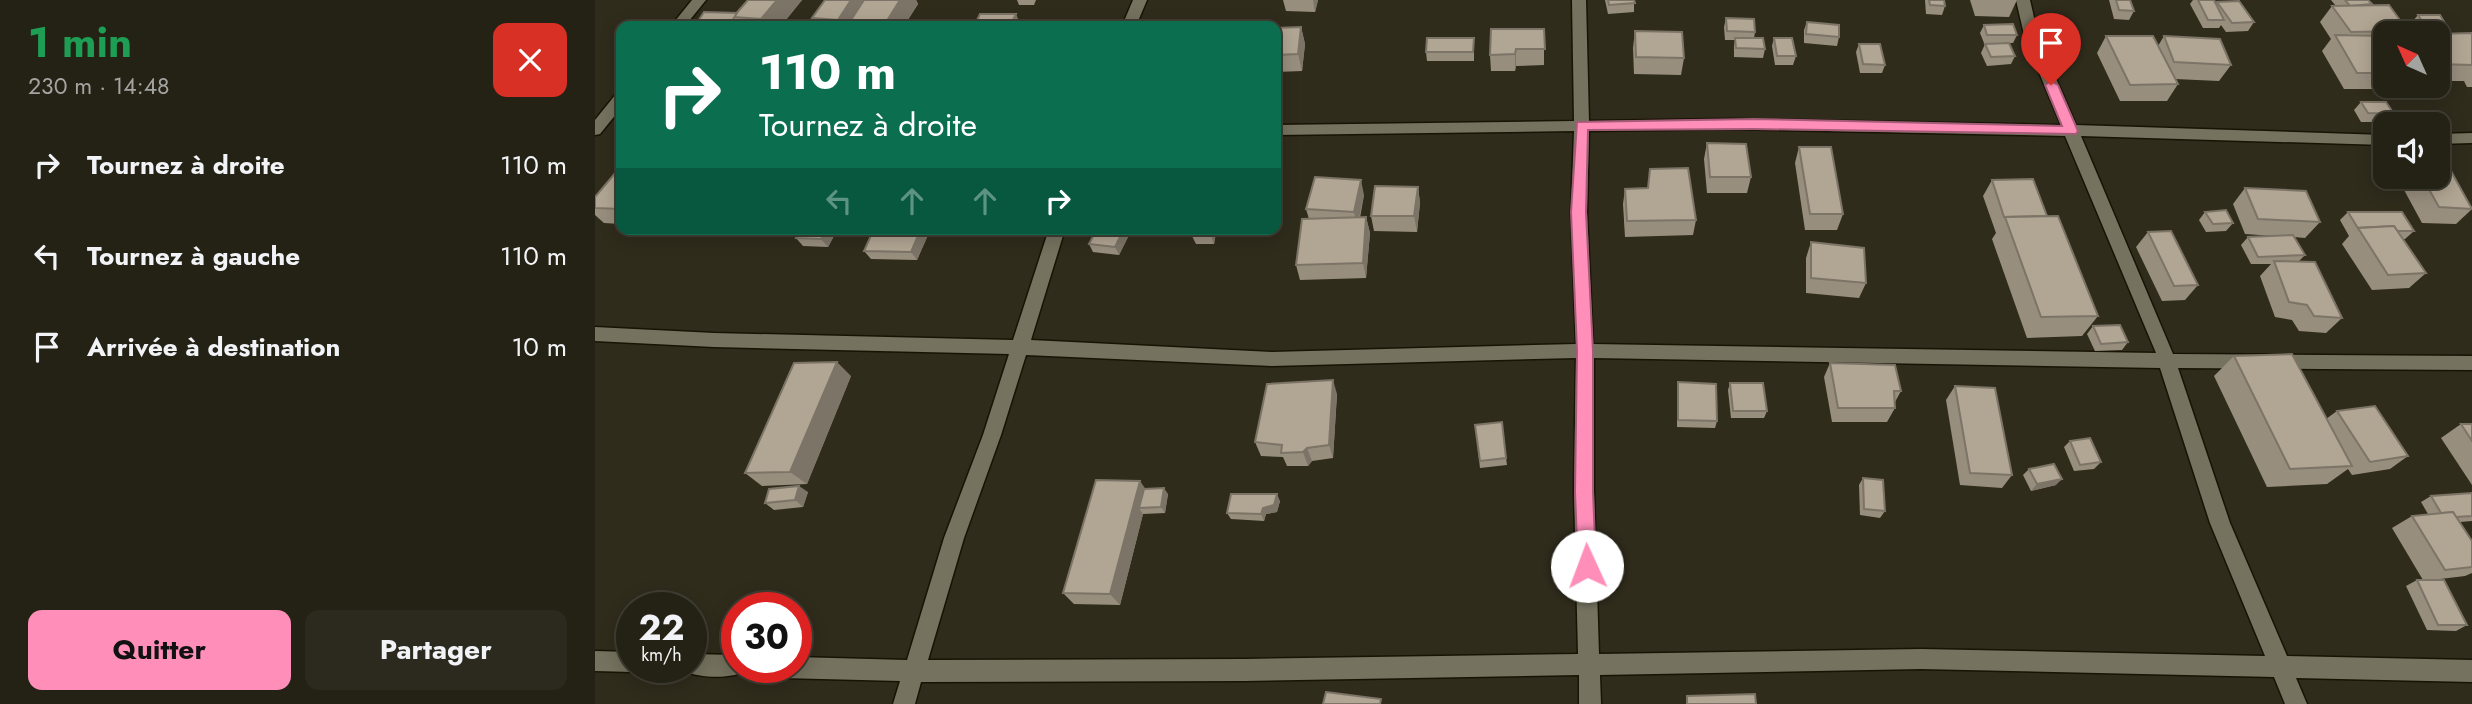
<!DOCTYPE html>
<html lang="fr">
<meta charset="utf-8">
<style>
:root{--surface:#242115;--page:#2c291e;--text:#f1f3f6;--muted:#a3a3a0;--line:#413e34;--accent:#ff8eb9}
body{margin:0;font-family:Jost,sans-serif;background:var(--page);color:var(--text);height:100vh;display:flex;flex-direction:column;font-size:26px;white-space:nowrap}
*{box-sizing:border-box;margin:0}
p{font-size:23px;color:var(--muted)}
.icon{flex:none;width:38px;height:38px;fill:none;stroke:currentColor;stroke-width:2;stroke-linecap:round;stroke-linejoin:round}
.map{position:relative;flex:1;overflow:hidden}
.sheet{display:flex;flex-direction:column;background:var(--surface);width:595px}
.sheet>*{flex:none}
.guide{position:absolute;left:21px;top:21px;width:665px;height:214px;border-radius:14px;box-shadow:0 4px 18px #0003,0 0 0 2px var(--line);background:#0b6e4f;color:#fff;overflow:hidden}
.needle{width:46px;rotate:315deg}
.fabs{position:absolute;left:1778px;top:21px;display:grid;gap:14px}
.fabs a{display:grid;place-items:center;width:77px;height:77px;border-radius:14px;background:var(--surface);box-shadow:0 4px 18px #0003,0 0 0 2px var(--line);font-size:35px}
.speed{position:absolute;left:21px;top:592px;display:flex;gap:14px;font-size:35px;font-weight:700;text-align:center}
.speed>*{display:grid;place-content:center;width:91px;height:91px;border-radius:50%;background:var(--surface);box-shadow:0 4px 18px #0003,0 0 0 2px var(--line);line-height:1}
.speed small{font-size:18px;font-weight:400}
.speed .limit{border:10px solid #d22;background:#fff;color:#111}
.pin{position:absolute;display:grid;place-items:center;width:60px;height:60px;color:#fff;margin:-72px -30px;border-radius:50% 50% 50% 0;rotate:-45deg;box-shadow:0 0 7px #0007}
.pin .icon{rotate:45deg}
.me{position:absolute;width:77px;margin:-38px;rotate:358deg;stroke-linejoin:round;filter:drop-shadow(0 0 5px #0008)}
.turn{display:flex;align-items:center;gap:24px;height:147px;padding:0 28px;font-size:32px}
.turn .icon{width:91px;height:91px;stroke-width:2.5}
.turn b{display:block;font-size:49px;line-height:60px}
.lanes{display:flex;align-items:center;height:66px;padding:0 28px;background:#0003;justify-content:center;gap:35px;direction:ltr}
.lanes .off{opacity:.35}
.round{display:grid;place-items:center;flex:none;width:74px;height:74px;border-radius:14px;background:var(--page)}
.summary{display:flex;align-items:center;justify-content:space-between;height:119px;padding:0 28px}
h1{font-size:42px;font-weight:700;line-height:52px;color:#1e9e55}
.action{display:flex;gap:14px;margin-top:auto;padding:14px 28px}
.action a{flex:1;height:80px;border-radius:14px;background:var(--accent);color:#111;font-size:28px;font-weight:700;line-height:80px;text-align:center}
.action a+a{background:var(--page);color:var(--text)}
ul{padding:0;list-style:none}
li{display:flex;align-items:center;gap:21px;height:91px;padding:0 28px}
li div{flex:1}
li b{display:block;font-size:26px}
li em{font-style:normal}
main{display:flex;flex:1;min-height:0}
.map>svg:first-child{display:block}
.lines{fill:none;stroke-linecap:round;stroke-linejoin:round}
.street-casing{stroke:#181405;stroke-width:3}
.street{fill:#75725f;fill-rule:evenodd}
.wall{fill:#988e7e}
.shaded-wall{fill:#7c7467}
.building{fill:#b1a593;stroke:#7c7467;stroke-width:2}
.route{fill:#ff8eb9;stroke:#a65c78;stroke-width:2}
</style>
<main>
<section class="sheet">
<div class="summary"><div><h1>1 min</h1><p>230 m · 14:48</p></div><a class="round" style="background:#d93025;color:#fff"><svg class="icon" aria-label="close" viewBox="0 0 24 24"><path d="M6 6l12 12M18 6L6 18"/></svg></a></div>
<ul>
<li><svg class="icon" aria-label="right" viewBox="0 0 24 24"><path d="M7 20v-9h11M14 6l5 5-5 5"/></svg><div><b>Tournez à droite</b></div><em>110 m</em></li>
<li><svg class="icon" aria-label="left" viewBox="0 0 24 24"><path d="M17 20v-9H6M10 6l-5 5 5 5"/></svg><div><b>Tournez à gauche</b></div><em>110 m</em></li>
<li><svg class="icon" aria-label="arrive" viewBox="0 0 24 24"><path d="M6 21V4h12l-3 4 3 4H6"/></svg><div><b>Arrivée à destination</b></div><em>10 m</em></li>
</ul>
<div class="action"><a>Quitter</a><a>Partager</a></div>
</section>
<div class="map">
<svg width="1877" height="704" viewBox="0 0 1877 704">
<rect width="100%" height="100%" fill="#302c1c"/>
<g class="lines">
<g class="street-casing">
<g id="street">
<path d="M 97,0 L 111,0 L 90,26 L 76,26 Z"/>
<path d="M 538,0 L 552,0 L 541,26 L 527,26 Z"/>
<path d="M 977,0 L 991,0 L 994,121 L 1136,119 L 1466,125 L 1430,39 L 1421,0 L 1435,0 L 1444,39 L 1481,125 L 1790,135 L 1790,145 L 1486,136 L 1578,354 L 1877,356 L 1877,370 L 1583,368 L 1635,523 L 1692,656 L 1877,660 L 1877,682 L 1701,678 L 1712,704 L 1690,704 L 1679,677 L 1326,669 L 1005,675 L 1006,704 L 984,704 L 984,675 L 650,681 L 326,682 L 320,704 L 298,704 L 305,681 L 187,678 L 180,674 L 177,667 L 201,667 L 201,657 L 312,660 L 349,538 L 388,435 L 414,354 L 119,347 L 0,341 L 0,327 L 119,333 L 418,340 L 454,229 L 470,229 L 436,340 L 677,352 L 981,344 L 976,212 L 979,131 L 681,135 L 681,125 L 979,121 ZM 1136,129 L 1470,136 L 1561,353 L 998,344 L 992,212 L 994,131 ZM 431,355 L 677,366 L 981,358 L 979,492 L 983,654 L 650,659 L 333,660 L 369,538 L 406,435 ZM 999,358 L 1565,368 L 1615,523 L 1670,656 L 1326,649 L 1004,654 L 999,492 Z"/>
<path d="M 26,93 L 26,108 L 5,134 L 0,135 L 0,120 L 21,94 Z"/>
<path d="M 1877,133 L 1877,143 L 1843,144 L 1843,134 Z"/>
<path d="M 0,651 L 37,652 L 37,667 L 46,667 L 37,672 L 0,671 Z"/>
<path d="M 96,654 L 142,655 L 142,667 L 152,667 L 149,672 C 134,679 104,678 89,671 L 87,667 L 96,667 Z"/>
</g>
</g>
<use href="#street" class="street"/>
</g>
<g class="wall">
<path d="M 153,0 L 207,0 L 186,26 L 103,26 L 101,24 L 142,13 Z"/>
<path d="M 230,0 L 321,0 L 323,4 L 309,26 L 222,26 L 217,18 Z"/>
<path d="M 422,0 L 441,0 L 439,5 L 424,5 Z"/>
<path d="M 688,0 L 723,0 L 720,12 L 691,11 Z"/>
<path d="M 1010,0 L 1039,0 L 1039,12 L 1013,14 Z"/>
<path d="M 1330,0 L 1349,0 L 1350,6 L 1347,15 L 1331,14 Z"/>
<path d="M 1375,0 L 1422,0 L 1414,17 L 1380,16 Z"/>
<path d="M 1514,0 L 1535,0 L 1539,11 L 1534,20 L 1519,19 Z"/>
<path d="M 1598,0 L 1619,0 L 1621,4 L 1622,2 L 1659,22 L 1653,31 L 1631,32 L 1626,25 L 1624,28 L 1608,28 L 1595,4 Z"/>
<path d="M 1736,0 L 1773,0 L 1776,5 L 1813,31 L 1811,33 L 1790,33 L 1790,84 L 1786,89 L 1749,89 L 1727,51 L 1736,39 L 1725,22 L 1737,6 L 1741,6 Z"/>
<path d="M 1823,15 L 1851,25 L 1844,34 L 1822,33 L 1816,23 Z"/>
<path d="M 1131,18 L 1160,32 L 1159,38 L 1170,49 L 1168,58 L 1139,57 L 1139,46 L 1140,40 L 1130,40 L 1129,27 Z"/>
<path d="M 1212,22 L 1244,37 L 1242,46 L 1209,43 L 1209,30 Z"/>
<path d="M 1389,25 L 1422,35 L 1418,43 L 1389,43 L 1385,33 Z"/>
<path d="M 706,27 L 710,44 L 707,71 L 681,72 L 681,28 Z"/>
<path d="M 949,29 L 949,65 L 921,66 L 920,71 L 896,71 L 895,55 Z"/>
<path d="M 1040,31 L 1089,58 L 1086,75 L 1039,74 L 1038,48 Z"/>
<path d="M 1877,33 L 1877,87 L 1872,87 L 1869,81 L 1843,81 L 1843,34 Z"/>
<path d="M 1511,36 L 1563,46 L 1569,36 L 1636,65 L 1624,81 L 1580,79 L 1583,84 L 1572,101 L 1525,101 L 1502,53 Z"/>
<path d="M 879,38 L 879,61 L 832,61 L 831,52 Z"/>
<path d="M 1179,38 L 1201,56 L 1198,65 L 1180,65 L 1177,46 Z"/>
<path d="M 1264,44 L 1290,65 L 1287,73 L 1265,73 L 1261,52 Z"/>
<path d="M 1390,44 L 1420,56 L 1416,64 L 1392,66 L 1386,53 Z"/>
<path d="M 1766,102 L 1799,114 L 1791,122 L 1766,122 L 1759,110 Z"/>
<path d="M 1112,143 L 1156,177 L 1152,193 L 1112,193 L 1109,159 Z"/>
<path d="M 1204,147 L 1248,214 L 1242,230 L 1210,230 L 1200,163 Z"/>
<path d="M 26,166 L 26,224 L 9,223 L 0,215 L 0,197 Z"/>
<path d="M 1802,177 L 1843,177 L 1877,207 L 1877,209 L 1861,224 L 1827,223 Z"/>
<path d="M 1397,180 L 1452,216 L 1503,316 L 1487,336 L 1432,338 L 1397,239 L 1401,233 L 1388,196 Z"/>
<path d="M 823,187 L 825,203 L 822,232 L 779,231 L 776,216 Z"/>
<path d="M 1053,188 L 1101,220 L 1098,235 L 1030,237 L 1028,204 L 1030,189 Z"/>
<path d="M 1650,188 L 1725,222 L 1710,238 L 1699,237 L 1710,255 L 1703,262 L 1747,318 L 1731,333 L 1704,331 L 1697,320 L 1680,317 L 1665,276 L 1676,264 L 1656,264 L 1646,245 L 1653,237 L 1679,236 L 1650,234 L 1638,204 Z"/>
<path d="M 769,195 L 765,218 L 771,217 L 775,233 L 771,278 L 705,280 L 701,265 L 714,219 L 711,209 Z"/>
<path d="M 1610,212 L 1638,223 L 1631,231 L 1611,232 L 1604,220 Z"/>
<path d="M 1753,212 L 1819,231 L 1810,239 L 1808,239 L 1831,273 L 1814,288 L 1777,290 L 1747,244 L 1754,236 L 1745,220 Z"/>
<path d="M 537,229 L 524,255 L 498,252 L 494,244 Z"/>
<path d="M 1553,232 L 1603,285 L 1590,300 L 1567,301 L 1541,247 Z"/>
<path d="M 621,233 L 619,244 L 601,244 L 597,236 Z"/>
<path d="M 240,234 L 233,247 L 208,246 L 201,238 Z"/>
<path d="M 333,235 L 322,260 L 276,259 L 269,251 Z"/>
<path d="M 1216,242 L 1271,283 L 1264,298 L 1211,293 L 1211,258 Z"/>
<path d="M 1498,326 L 1533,342 L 1527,350 L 1500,351 L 1492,334 Z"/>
<path d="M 1639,356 L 1731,419 L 1742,411 L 1813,456 L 1795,469 L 1757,475 L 1753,469 L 1732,484 L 1672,487 L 1619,376 Z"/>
<path d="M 1235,363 L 1306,391 L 1300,402 L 1300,408 L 1292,422 L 1237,422 L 1229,377 Z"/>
<path d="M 256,376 L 212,484 L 167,486 L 150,473 Z"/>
<path d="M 1083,382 L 1122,421 L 1120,428 L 1082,427 L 1082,389 Z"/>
<path d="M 1135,383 L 1172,411 L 1169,418 L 1136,418 L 1133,390 Z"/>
<path d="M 1360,386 L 1417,475 L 1407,488 L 1365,485 L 1351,400 Z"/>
<path d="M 742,394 L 738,458 L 717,461 L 713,466 L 692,466 L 688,457 L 666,456 L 660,442 Z"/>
<path d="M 1866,424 L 1877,424 L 1877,485 L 1846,438 Z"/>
<path d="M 880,425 L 911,458 L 912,465 L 885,468 Z"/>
<path d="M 1475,441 L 1506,462 L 1499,469 L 1479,471 L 1469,447 Z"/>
<path d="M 1434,469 L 1461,485 L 1436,491 L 1428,475 Z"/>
<path d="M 1268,478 L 1290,511 L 1285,518 L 1265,515 L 1264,485 Z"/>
<path d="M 551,489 L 573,494 L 570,513 L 548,514 L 525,605 L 479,604 L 468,593 Z"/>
<path d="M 213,492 L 208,507 L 179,510 L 170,503 Z"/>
<path d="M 1877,493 L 1877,521 L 1865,522 L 1877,541 L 1877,573 L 1870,576 L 1837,580 L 1872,625 L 1861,631 L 1832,630 L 1811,586 L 1822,580 L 1828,580 L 1797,528 L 1817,516 L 1833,514 L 1826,502 L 1836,496 Z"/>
<path d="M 685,501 L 682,512 L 671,514 L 669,521 L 636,519 L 632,513 Z"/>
</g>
<g class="shaded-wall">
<path d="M 182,0 L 207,0 L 186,26 L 171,26 L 166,19 Z"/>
<path d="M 256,0 L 278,0 L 254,23 L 256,26 L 248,26 L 243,20 Z"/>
<path d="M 305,0 L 321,0 L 323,4 L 309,26 L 292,26 L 290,24 Z"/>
<path d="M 718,0 L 723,0 L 720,12 Z"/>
<path d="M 421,14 L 425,23 L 423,26 L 415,26 Z"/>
<path d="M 139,18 L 145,26 L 136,26 L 135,24 Z"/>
<path d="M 706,27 L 710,44 L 707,71 L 703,54 Z"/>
<path d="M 921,49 L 921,66 L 920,71 L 920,54 Z"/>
<path d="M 766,180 L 769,195 L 762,227 L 759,212 Z"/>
<path d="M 823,187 L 825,203 L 822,232 L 819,216 Z"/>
<path d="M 771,217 L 775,233 L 771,278 L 768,263 Z"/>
<path d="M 232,229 L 236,229 L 240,234 L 233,247 L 226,239 Z"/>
<path d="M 326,229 L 329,229 L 333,235 L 322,260 L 316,252 Z"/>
<path d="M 529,229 L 537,229 L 524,255 L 520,247 Z"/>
<path d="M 617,229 L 620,229 L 621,233 L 619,244 L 616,235 Z"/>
<path d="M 242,362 L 256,376 L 212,484 L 195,472 Z"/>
<path d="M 738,380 L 742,394 L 738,458 L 734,445 Z"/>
<path d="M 712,448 L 717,461 L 713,466 L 708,452 Z"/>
<path d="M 1467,479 L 1461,485 L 1436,491 L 1442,484 Z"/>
<path d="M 545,481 L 554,494 L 544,508 L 548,514 L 525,605 L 515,594 Z"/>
<path d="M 204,486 L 213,492 L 208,507 L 200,500 Z"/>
<path d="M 569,488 L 573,494 L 570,513 L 566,507 Z"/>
<path d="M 682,494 L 685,501 L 682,512 L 671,514 L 669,521 L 666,514 L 668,508 Z"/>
</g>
<g class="building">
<path d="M 153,0 L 182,0 L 166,19 L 138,17 Z"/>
<path d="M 230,0 L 256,0 L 243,20 L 217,18 Z"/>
<path d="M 269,0 L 305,0 L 290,24 L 254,23 Z"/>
<path d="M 1013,0 L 1039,0 L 1040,3 L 1014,5 Z"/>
<path d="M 1334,0 L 1349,0 L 1350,6 L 1335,5 Z"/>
<path d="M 1521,0 L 1535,0 L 1539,11 L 1524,10 Z"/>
<path d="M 1603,0 L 1619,0 L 1629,20 L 1613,20 Z"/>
<path d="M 1750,0 L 1773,0 L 1777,4 L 1755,6 Z"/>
<path d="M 1644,1 L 1659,22 L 1637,23 L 1622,2 Z"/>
<path d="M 1794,5 L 1813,31 L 1756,32 L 1737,6 Z"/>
<path d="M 109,12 L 142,13 L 135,24 L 101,24 Z"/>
<path d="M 385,14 L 421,14 L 415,26 L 379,26 Z"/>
<path d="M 1823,15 L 1845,15 L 1851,25 L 1829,24 Z"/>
<path d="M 1131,18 L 1159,19 L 1160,32 L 1132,31 Z"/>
<path d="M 1212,22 L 1244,25 L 1244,37 L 1211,34 Z"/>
<path d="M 1418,24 L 1422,35 L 1392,35 L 1389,25 Z"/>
<path d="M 706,27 L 703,54 L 681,55 L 681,28 Z"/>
<path d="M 896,29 L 949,29 L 950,49 L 921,49 L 920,54 L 895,55 Z"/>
<path d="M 1040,31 L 1087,32 L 1089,58 L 1041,57 Z"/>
<path d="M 1877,33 L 1877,65 L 1843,64 L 1843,34 Z"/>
<path d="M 1740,35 L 1790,36 L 1790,73 L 1762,73 Z"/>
<path d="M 1511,36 L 1558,36 L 1583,84 L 1535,85 Z"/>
<path d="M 1569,36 L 1625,39 L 1636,65 L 1579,62 Z"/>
<path d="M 832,38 L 879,38 L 878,52 L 831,52 Z"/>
<path d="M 1140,38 L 1168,38 L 1170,49 L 1141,48 Z"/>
<path d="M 1179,38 L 1197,38 L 1201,56 L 1182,56 Z"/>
<path d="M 1414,43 L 1420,56 L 1396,57 L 1390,44 Z"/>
<path d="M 1264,44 L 1285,44 L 1290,65 L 1268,64 Z"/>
<path d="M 1766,102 L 1791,102 L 1799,114 L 1773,113 Z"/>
<path d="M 1112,143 L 1151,144 L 1156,177 L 1115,177 Z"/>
<path d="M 1204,147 L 1236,147 L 1248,214 L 1215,214 Z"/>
<path d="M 1843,162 L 1851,162 L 1877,209 L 1844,207 L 1827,177 L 1843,177 Z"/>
<path d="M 26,166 L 26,209 L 0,208 L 0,197 Z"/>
<path d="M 1093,168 L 1101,220 L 1032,221 L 1030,189 L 1053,188 L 1055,169 Z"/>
<path d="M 720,177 L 766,180 L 759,212 L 711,209 Z"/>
<path d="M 1438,179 L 1452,216 L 1409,217 L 1397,180 Z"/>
<path d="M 780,186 L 823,187 L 819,216 L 776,216 Z"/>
<path d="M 1650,188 L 1711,191 L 1725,222 L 1663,219 Z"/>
<path d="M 1631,210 L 1638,223 L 1618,224 L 1610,212 Z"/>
<path d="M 1753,212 L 1807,212 L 1819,231 L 1802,231 L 1799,226 L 1763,228 L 1764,230 Z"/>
<path d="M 1463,216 L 1503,316 L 1446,317 L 1410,217 Z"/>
<path d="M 771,217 L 768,263 L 701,265 L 707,219 Z"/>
<path d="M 1799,226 L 1831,273 L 1793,275 L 1763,228 Z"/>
<path d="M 206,229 L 232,229 L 226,239 L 201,238 Z"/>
<path d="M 279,229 L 326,229 L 316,252 L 269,251 Z"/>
<path d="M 502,229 L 529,229 L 520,247 L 494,244 Z"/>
<path d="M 599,229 L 617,229 L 616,235 L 597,236 Z"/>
<path d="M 1576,231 L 1603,285 L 1579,286 L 1553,232 Z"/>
<path d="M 1698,235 L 1710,255 L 1663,257 L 1653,237 Z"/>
<path d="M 1216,242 L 1269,248 L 1271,283 L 1216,278 Z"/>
<path d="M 1679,261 L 1720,262 L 1747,318 L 1719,316 L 1712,305 L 1694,302 Z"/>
<path d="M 1525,325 L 1533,342 L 1506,344 L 1498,326 Z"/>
<path d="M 1697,354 L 1757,466 L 1695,469 L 1639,356 Z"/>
<path d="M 242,362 L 195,472 L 150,473 L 199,363 Z"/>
<path d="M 1235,363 L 1300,365 L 1306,391 L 1299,391 L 1300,408 L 1243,408 Z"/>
<path d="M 738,380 L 734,445 L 712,448 L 708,452 L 686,453 L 687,445 L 660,442 L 672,384 Z"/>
<path d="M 1083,382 L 1121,384 L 1122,421 L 1083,420 Z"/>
<path d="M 1135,383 L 1168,383 L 1172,411 L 1138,411 Z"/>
<path d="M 1360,386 L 1400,388 L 1417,475 L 1375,473 Z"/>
<path d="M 1780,406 L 1813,456 L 1775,462 L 1742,411 Z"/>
<path d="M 907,422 L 911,458 L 885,461 L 880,425 Z"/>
<path d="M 1866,424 L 1877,424 L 1877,441 Z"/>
<path d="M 1495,438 L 1506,462 L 1485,465 L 1475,441 Z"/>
<path d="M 1459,464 L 1467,479 L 1442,484 L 1434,469 Z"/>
<path d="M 1268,478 L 1288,480 L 1290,511 L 1269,509 Z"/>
<path d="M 501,480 L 545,481 L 515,594 L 468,593 Z"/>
<path d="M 204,486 L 200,500 L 170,503 L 174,489 Z"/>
<path d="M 569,488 L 566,507 L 544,508 L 549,489 Z"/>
<path d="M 1877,493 L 1877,516 L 1861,517 L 1858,512 L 1846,513 L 1836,496 Z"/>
<path d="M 636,494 L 682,494 L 679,505 L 668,508 L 666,514 L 632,513 Z"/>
<path d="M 1858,512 L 1877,541 L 1877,567 L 1850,570 L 1817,516 Z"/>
<path d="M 1822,580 L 1849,580 L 1872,625 L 1843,625 Z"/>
<path d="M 731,692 L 786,699 L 785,704 L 728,704 Z"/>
<path d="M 1160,694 L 1161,704 L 1092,704 L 1092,696 Z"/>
</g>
<path class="route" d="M 1456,81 L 1463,85 L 1483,131 L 1481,134 L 1159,129 L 993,130 L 991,212 L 998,351 L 998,492 L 1001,566 L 998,573 L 992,575 L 985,573 L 983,566 L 980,492 L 982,351 L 976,212 L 982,122 L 1159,119 L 1467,126 L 1450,85 Z"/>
</svg>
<div class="fabs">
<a><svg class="needle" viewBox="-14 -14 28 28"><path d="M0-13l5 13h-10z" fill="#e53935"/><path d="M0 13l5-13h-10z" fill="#a3a3a0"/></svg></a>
<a><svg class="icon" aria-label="sound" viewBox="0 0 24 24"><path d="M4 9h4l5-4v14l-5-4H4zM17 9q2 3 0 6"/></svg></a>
</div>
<div class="speed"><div>22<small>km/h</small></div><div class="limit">30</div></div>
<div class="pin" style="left:1456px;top:85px;background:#d93025"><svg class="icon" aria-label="arrive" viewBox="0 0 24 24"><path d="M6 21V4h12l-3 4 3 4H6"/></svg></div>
<svg class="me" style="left:992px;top:566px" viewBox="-20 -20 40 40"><circle r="19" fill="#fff"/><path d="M0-13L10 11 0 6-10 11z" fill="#ff8eb9"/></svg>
<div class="guide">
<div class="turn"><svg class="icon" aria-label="right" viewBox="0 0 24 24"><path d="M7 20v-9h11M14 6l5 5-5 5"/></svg><div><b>110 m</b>Tournez à droite</div></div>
<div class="lanes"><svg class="icon off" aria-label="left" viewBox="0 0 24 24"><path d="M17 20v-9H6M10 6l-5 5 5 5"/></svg><svg class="icon off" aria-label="ahead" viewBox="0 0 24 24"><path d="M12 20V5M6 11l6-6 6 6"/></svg><svg class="icon off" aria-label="ahead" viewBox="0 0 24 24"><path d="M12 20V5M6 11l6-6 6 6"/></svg><svg class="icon" aria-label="right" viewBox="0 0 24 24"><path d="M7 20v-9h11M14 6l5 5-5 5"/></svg></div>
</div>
</div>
</main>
